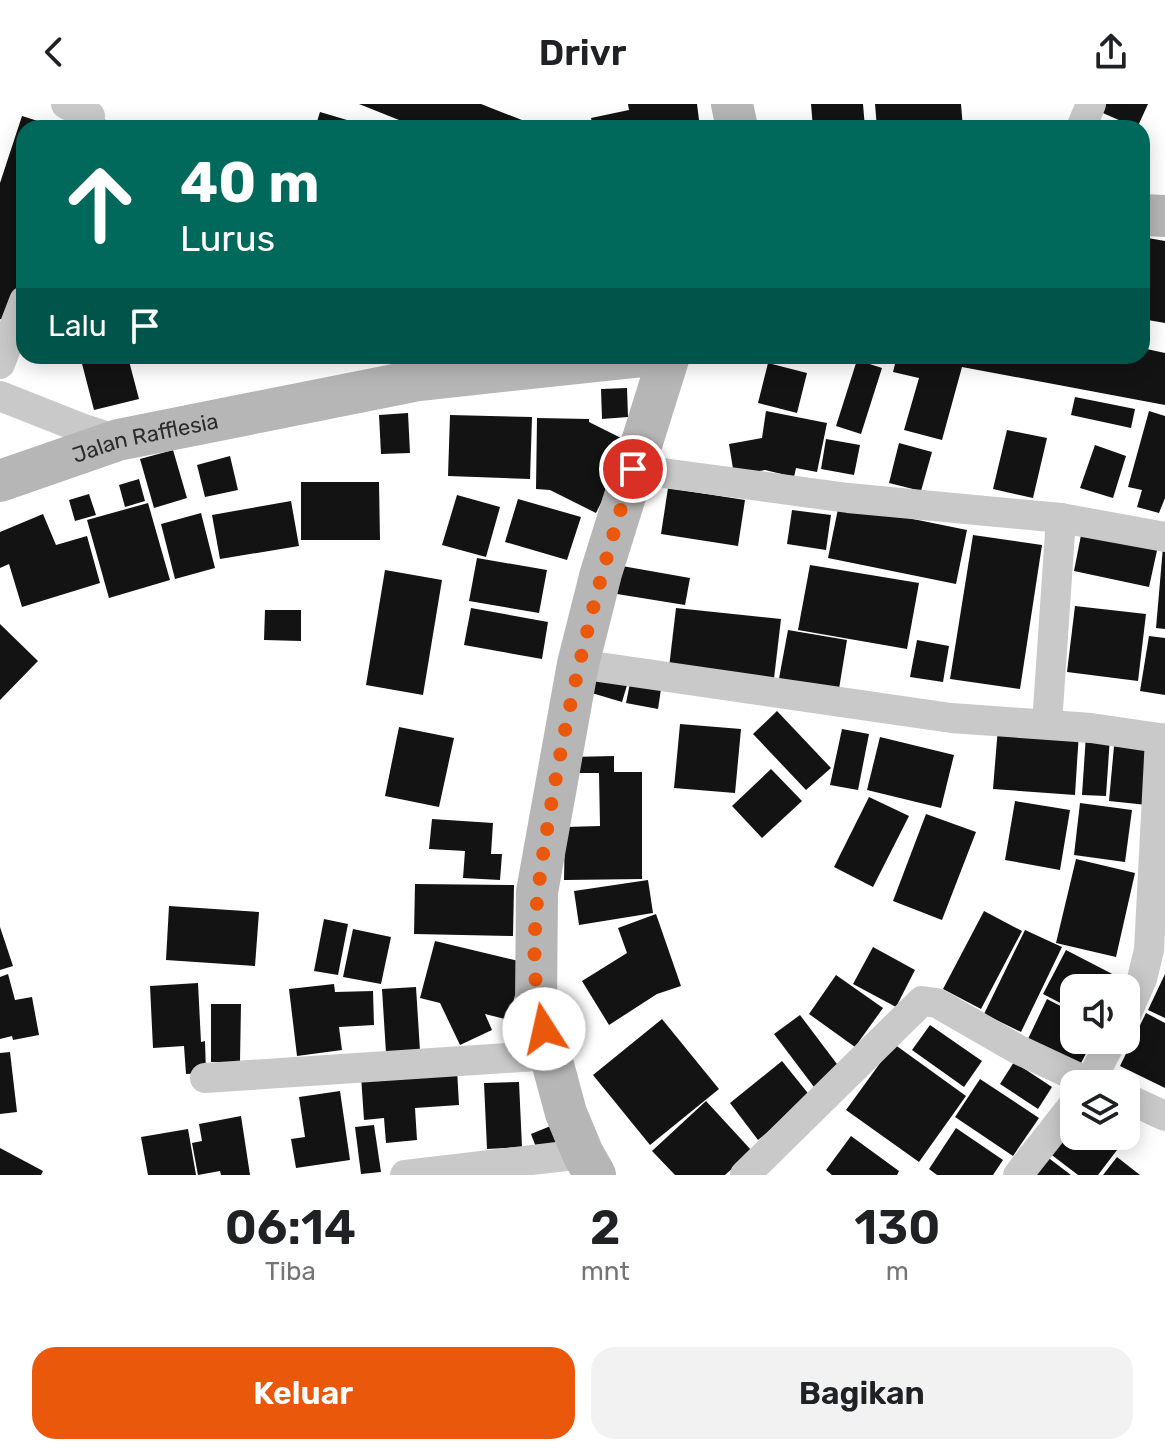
<!DOCTYPE html>
<html lang="id">
<style>
:root{--surface:#fff;--page:#f2f2f2;--text:#202124;--muted:#757577;--accent:#ea580c}
body{margin:0;font-family:Rubik,sans-serif;background:var(--page);color:var(--text);height:100vh;display:flex;flex-direction:column;font-size:30px;white-space:nowrap}
*{box-sizing:border-box;margin:0}
p{font-size:26px;color:var(--muted)}
.icon{flex:none;width:44px;height:44px;fill:none;stroke:currentColor;stroke-width:2;stroke-linecap:round;stroke-linejoin:round}
.map{position:relative;height:1071px;overflow:hidden}
.panel{display:flex;flex-direction:column;background:var(--surface);flex:1}
.panel>*{flex:none}
.top-card{position:absolute;left:16px;top:16px;width:1134px;height:244px;border-radius:24px;box-shadow:0 4px 20px #0003;background:#00695c;color:#fff;overflow:hidden}
.fabs{position:absolute;left:1060px;top:870px;display:grid;gap:16px}
.fabs a{display:grid;place-items:center;width:80px;height:80px;border-radius:16px;background:var(--surface);box-shadow:0 4px 20px #0003;font-size:40px}
.pin{position:absolute;display:grid;place-items:center;width:68px;height:68px;color:#fff;margin:-34px;border:4px solid #fff;border-radius:50%;box-shadow:0 2px 8px #0007}
.me{position:absolute;width:88px;margin:-44px;rotate:350deg;stroke-linejoin:round;filter:drop-shadow(0 0 6px #0008)}
.turn{display:flex;align-items:center;gap:28px;height:168px;padding:0 32px;font-size:36px}
.turn .icon{width:104px;height:104px;stroke-width:2.5}
.turn b{display:block;font-size:56px;line-height:68px}
.then{display:flex;align-items:center;height:76px;padding:0 32px;background:#0003;gap:16px;font-size:30px}
.eta{display:flex;justify-content:space-evenly;align-items:center;height:136px;text-align:center}
.eta b{font-size:48px;font-weight:600;line-height:56px}
.cta{display:flex;gap:16px;margin-top:auto;padding:16px 32px}
.cta a{flex:1;height:92px;border-radius:24px;background:var(--accent);color:#fff;font-size:32px;font-weight:600;line-height:92px;text-align:center}
.cta a+a{background:var(--page);color:var(--text)}
header{display:flex;justify-content:space-between;align-items:center;height:104px;padding:0 32px;background:var(--surface);font-size:36px;font-weight:600}
.map>svg:first-child{display:block}
.building{fill:#131313}
.lines{fill:none;stroke-linecap:round;stroke-linejoin:round}
.street{stroke:#c9c9c9;stroke-width:30}
.secondary{stroke:#b6b6b6;stroke-width:42}
.route{stroke:#ea580c;stroke-width:14;stroke-dasharray:0 25.2}
.labels{text-anchor:middle;stroke-width:8;stroke-linejoin:round;paint-order:stroke}
.street-label{font-size:22px;fill:#2c2c2c;stroke:#fff}
</style>
<header><svg class="icon" aria-label="back" viewBox="0 0 24 24"><path d="M15 5l-7 7 7 7"/></svg>Drivr<svg class="icon" aria-label="share" viewBox="0 0 24 24"><path d="M12 15V3M7 8l5-5 5 5M5 13v7h14v-7"/></svg></header>
<div class="map">
<svg width="1165" height="1071" viewBox="0 0 1165 1071">
<rect width="100%" height="100%" fill="#fff"/>
<g class="building">
<path d="M 359,0 L 481,0 L 542,24 L 419,24 Z"/>
<path d="M 628,0 L 697,0 L 700,24 L 593,24 L 591,14 L 629,6 Z"/>
<path d="M 811,0 L 863,0 L 865,24 L 813,24 Z"/>
<path d="M 875,0 L 961,0 L 963,24 L 877,24 Z"/>
<path d="M 1099,0 L 1148,0 L 1137,24 L 1096,6 Z"/>
<path d="M 320,8 L 347,16 L 345,24 L 315,24 Z"/>
<path d="M 22,12 L 57,23 L 24,24 L 24,176 L 10,219 L 0,215 L 0,79 Z"/>
<path d="M 99,14 L 129,23 L 129,24 L 96,24 Z"/>
<path d="M 1142,133 L 1165,137 L 1165,219 L 1142,215 Z"/>
<path d="M 1142,244 L 1165,249 L 1165,301 L 962,263 L 942,336 L 904,326 L 919,274 L 893,268 L 897,252 L 1142,252 Z"/>
<path d="M 80,252 L 152,252 L 129,257 L 139,295 L 94,306 Z"/>
<path d="M 857,256 L 882,264 L 861,330 L 836,322 Z"/>
<path d="M 768,259 L 807,269 L 797,309 L 758,299 Z"/>
<path d="M 627,284 L 628,313 L 602,315 L 601,285 Z"/>
<path d="M 1075,293 L 1135,305 L 1131,324 L 1071,311 Z"/>
<path d="M 766,307 L 827,319 L 817,368 L 796,364 L 794,373 L 765,366 L 734,371 L 729,340 L 762,334 Z"/>
<path d="M 1149,307 L 1165,312 L 1165,394 L 1159,409 L 1137,403 L 1142,386 L 1128,383 Z"/>
<path d="M 408,309 L 410,349 L 381,350 L 379,311 Z"/>
<path d="M 450,311 L 532,313 L 530,375 L 448,372 Z"/>
<path d="M 537,314 L 589,315 L 589,318 L 631,339 L 596,409 L 550,386 L 536,385 Z"/>
<path d="M 1007,326 L 1047,334 L 1033,394 L 993,385 Z"/>
<path d="M 826,335 L 860,341 L 854,371 L 821,365 Z"/>
<path d="M 899,339 L 932,348 L 921,387 L 889,379 Z"/>
<path d="M 1095,341 L 1126,352 L 1113,394 L 1080,384 Z"/>
<path d="M 173,346 L 187,394 L 154,404 L 140,355 Z"/>
<path d="M 230,352 L 238,386 L 205,393 L 197,361 Z"/>
<path d="M 139,375 L 145,397 L 125,403 L 119,381 Z"/>
<path d="M 301,378 L 379,378 L 380,436 L 301,436 Z"/>
<path d="M 668,384 L 745,396 L 738,442 L 661,430 Z"/>
<path d="M 89,390 L 96,411 L 75,417 L 69,396 Z"/>
<path d="M 457,391 L 500,403 L 486,453 L 442,441 Z"/>
<path d="M 518,395 L 581,413 L 567,456 L 505,438 Z"/>
<path d="M 291,397 L 299,442 L 220,455 L 212,411 Z"/>
<path d="M 148,399 L 170,476 L 109,494 L 87,416 Z"/>
<path d="M 839,400 L 967,426 L 956,480 L 828,454 Z"/>
<path d="M 792,406 L 831,411 L 826,446 L 787,440 Z"/>
<path d="M 201,409 L 215,464 L 175,475 L 161,420 Z"/>
<path d="M 43,410 L 56,441 L 87,432 L 100,479 L 22,503 L 9,460 L 0,464 L 0,428 Z"/>
<path d="M 1082,426 L 1158,442 L 1149,483 L 1074,467 Z"/>
<path d="M 973,431 L 1042,441 L 1020,585 L 950,575 Z"/>
<path d="M 1163,443 L 1165,443 L 1165,525 L 1156,524 Z"/>
<path d="M 477,454 L 547,466 L 539,509 L 469,497 Z"/>
<path d="M 810,461 L 919,479 L 907,545 L 798,526 Z"/>
<path d="M 622,462 L 690,474 L 685,501 L 617,490 Z"/>
<path d="M 385,466 L 442,476 L 423,591 L 366,581 Z"/>
<path d="M 1075,502 L 1146,510 L 1138,577 L 1067,568 Z"/>
<path d="M 471,504 L 548,518 L 542,555 L 464,541 Z"/>
<path d="M 676,504 L 781,515 L 773,583 L 668,572 Z"/>
<path d="M 265,506 L 301,506 L 301,537 L 264,536 Z"/>
<path d="M 0,520 L 38,557 L 0,596 Z"/>
<path d="M 788,526 L 847,536 L 838,591 L 778,580 Z"/>
<path d="M 1149,532 L 1165,534 L 1165,591 L 1140,587 Z"/>
<path d="M 917,536 L 949,542 L 943,578 L 910,573 Z"/>
<path d="M 591,567 L 628,578 L 622,598 L 585,587 Z"/>
<path d="M 630,579 L 661,585 L 658,605 L 626,599 Z"/>
<path d="M 777,607 L 831,664 L 806,686 L 753,630 Z"/>
<path d="M 680,620 L 741,625 L 735,689 L 674,684 Z"/>
<path d="M 399,623 L 454,634 L 439,703 L 385,692 Z"/>
<path d="M 998,623 L 1079,628 L 1075,691 L 993,685 Z"/>
<path d="M 842,625 L 869,630 L 858,686 L 830,681 Z"/>
<path d="M 1086,631 L 1110,633 L 1106,692 L 1082,691 Z"/>
<path d="M 880,633 L 954,651 L 941,704 L 867,686 Z"/>
<path d="M 1114,642 L 1152,646 L 1147,701 L 1109,697 Z"/>
<path d="M 614,652 L 614,668 L 642,668 L 642,775 L 564,776 L 565,723 L 600,722 L 599,669 L 571,669 L 571,653 Z"/>
<path d="M 771,665 L 802,697 L 762,734 L 732,702 Z"/>
<path d="M 869,693 L 909,712 L 873,783 L 834,763 Z"/>
<path d="M 1015,697 L 1070,706 L 1060,766 L 1005,756 Z"/>
<path d="M 1080,699 L 1132,706 L 1125,758 L 1074,751 Z"/>
<path d="M 926,710 L 976,728 L 942,816 L 893,797 Z"/>
<path d="M 432,715 L 493,719 L 491,750 L 502,750 L 500,776 L 463,774 L 465,747 L 429,745 Z"/>
<path d="M 1076,755 L 1135,769 L 1116,853 L 1056,839 Z"/>
<path d="M 648,776 L 653,809 L 579,821 L 574,787 Z"/>
<path d="M 415,780 L 514,781 L 513,832 L 414,830 Z"/>
<path d="M 169,802 L 259,808 L 255,862 L 166,856 Z"/>
<path d="M 984,807 L 1022,827 L 981,905 L 943,885 Z"/>
<path d="M 656,810 L 681,882 L 657,890 L 609,921 L 582,877 L 627,849 L 618,824 Z"/>
<path d="M 324,815 L 348,820 L 338,871 L 314,867 Z"/>
<path d="M 0,823 L 13,862 L 0,866 Z"/>
<path d="M 353,825 L 391,833 L 381,880 L 343,873 Z"/>
<path d="M 1025,826 L 1062,843 L 1021,928 L 984,910 Z"/>
<path d="M 435,837 L 523,858 L 509,916 L 485,910 L 492,926 L 460,941 L 440,899 L 420,894 Z"/>
<path d="M 873,843 L 915,866 L 896,903 L 853,880 Z"/>
<path d="M 1066,846 L 1120,874 L 1114,884 L 1074,884 L 1074,906 L 1043,890 Z"/>
<path d="M 8,870 L 15,896 L 32,893 L 39,931 L 13,936 L 12,932 L 0,935 L 0,873 Z"/>
<path d="M 1165,870 L 1165,914 L 1148,906 Z"/>
<path d="M 836,871 L 883,904 L 855,943 L 809,910 Z"/>
<path d="M 198,879 L 201,938 L 205,937 L 206,969 L 186,970 L 184,942 L 153,944 L 150,882 Z"/>
<path d="M 334,880 L 335,888 L 373,887 L 374,921 L 339,923 L 342,946 L 297,952 L 289,885 Z"/>
<path d="M 416,883 L 420,947 L 386,949 L 382,885 Z"/>
<path d="M 1047,895 L 1074,909 L 1074,936 L 1093,936 L 1079,963 L 1027,937 Z"/>
<path d="M 211,900 L 241,900 L 240,958 L 211,958 Z"/>
<path d="M 1146,909 L 1165,919 L 1165,984 L 1120,962 Z"/>
<path d="M 800,911 L 840,964 L 814,983 L 774,930 Z"/>
<path d="M 662,915 L 719,985 L 650,1041 L 593,971 Z"/>
<path d="M 930,921 L 982,957 L 964,983 L 912,946 Z"/>
<path d="M 894,940 L 966,992 L 919,1058 L 846,1006 Z"/>
<path d="M 10,948 L 17,1008 L 0,1010 L 0,949 Z"/>
<path d="M 782,957 L 811,993 L 758,1036 L 730,999 Z"/>
<path d="M 1014,958 L 1052,983 L 1038,1005 L 1000,980 Z"/>
<path d="M 457,965 L 459,1001 L 415,1004 L 417,1036 L 386,1039 L 384,1014 L 364,1016 L 361,972 Z"/>
<path d="M 980,975 L 1039,1014 L 1013,1052 L 955,1013 Z"/>
<path d="M 519,978 L 522,1043 L 487,1045 L 484,979 Z"/>
<path d="M 340,987 L 350,1056 L 296,1064 L 291,1035 L 305,1033 L 299,993 Z"/>
<path d="M 706,997 L 752,1047 L 725,1071 L 675,1071 L 652,1047 Z"/>
<path d="M 1074,1005 L 1074,1032 L 1126,1032 L 1126,1019 L 1133,1025 L 1098,1071 L 1078,1071 L 1044,1045 Z"/>
<path d="M 241,1012 L 250,1071 L 221,1071 L 220,1067 L 198,1071 L 192,1039 L 202,1037 L 199,1020 Z"/>
<path d="M 374,1021 L 381,1068 L 361,1070 L 355,1023 Z"/>
<path d="M 553,1021 L 561,1043 L 539,1051 L 531,1030 Z"/>
<path d="M 956,1024 L 1003,1056 L 993,1071 L 937,1071 L 929,1065 Z"/>
<path d="M 188,1025 L 196,1071 L 148,1071 L 141,1033 Z"/>
<path d="M 851,1032 L 899,1067 L 897,1071 L 832,1071 L 826,1066 Z"/>
<path d="M 0,1044 L 43,1067 L 41,1071 L 0,1071 Z"/>
<path d="M 1042,1049 L 1071,1071 L 1026,1071 Z"/>
<path d="M 1117,1053 L 1140,1071 L 1103,1071 Z"/>
</g>
<g class="lines">
<g class="street">
<path d="M 66,0 L 90,12 L 86,24"/>
<path d="M 1081,24 L 1091,0"/>
<path d="M 0,260 L 24,197"/>
<path d="M 0,292 L 81,324 L 118,336"/>
<path d="M 633,365 L 848,394 L 1061,414 L 1165,433"/>
<path d="M 578,560 L 951,614 L 1091,624 L 1165,635"/>
<path d="M 1047,620 L 1061,414"/>
<path d="M 1126,911 L 1142,875 L 1149,846 L 1160,634"/>
<path d="M 205,974 L 551,951"/>
<path d="M 1089,980 L 1112,936"/>
<path d="M 1126,994 L 1165,1012"/>
<path d="M 405,1071 L 583,1050"/>
<path d="M 745,1071 L 922,897 L 937,899 L 1017,945 L 1092,980"/>
<path d="M 1018,1071 L 1074,1000"/>
</g>
<g class="secondary">
<path d="M 732,0 L 737,24"/>
<path d="M 1142,111 L 1165,112"/>
<path id="s1" d="M 0,377 L 118,336 L 419,276 L 642,252"/>
<path d="M 595,1071 L 583,1050 L 566,1009 L 536,898 L 537,788 L 578,560 L 601,469 L 669,252"/>
</g>
</g>
<g class="lines">
<path class="route" d="M 544,925 C 524,854 540,767 552,696 C 572,580 598,477 633,365"/>
</g>
<g class="labels">
<g class="street-label">
<text dy="8" stroke="none"><textPath href="#s1" startOffset="152">Jalan Rafflesia</textPath></text>
</g>
</g>
</svg>
<div class="fabs">
<a><svg class="icon" aria-label="sound" viewBox="0 0 24 24"><path d="M4 9h4l5-4v14l-5-4H4zM17 9q2 3 0 6"/></svg></a>
<a><svg class="icon" aria-label="layers" viewBox="0 0 24 24"><path d="M12 4l9 5-9 5-9-5zM3 14l9 5 9-5"/></svg></a>
</div>
<div class="pin" style="left:633px;top:365px;background:#d93025"><svg class="icon" aria-label="arrive" viewBox="0 0 24 24"><path d="M6 21V4h12l-3 4 3 4H6"/></svg></div>
<svg class="me" style="left:544px;top:925px" viewBox="-20 -20 40 40"><circle r="19" fill="#fff"/><path d="M0-13L10 11 0 6-10 11z" fill="#ea580c"/></svg>
<div class="top-card">
<div class="turn"><svg class="icon" aria-label="ahead" viewBox="0 0 24 24"><path d="M12 20V5M6 11l6-6 6 6"/></svg><div><b>40 m</b>Lurus</div></div>
<div class="then">Lalu<svg class="icon" aria-label="arrive" viewBox="0 0 24 24"><path d="M6 21V4h12l-3 4 3 4H6"/></svg></div>
</div>
</div>
<section class="panel">
<div class="eta">
<div><b>06:14</b><p>Tiba</p></div>
<div><b>2</b><p>mnt</p></div>
<div><b>130</b><p>m</p></div>
</div>
<div class="cta"><a>Keluar</a><a>Bagikan</a></div>
</section>
